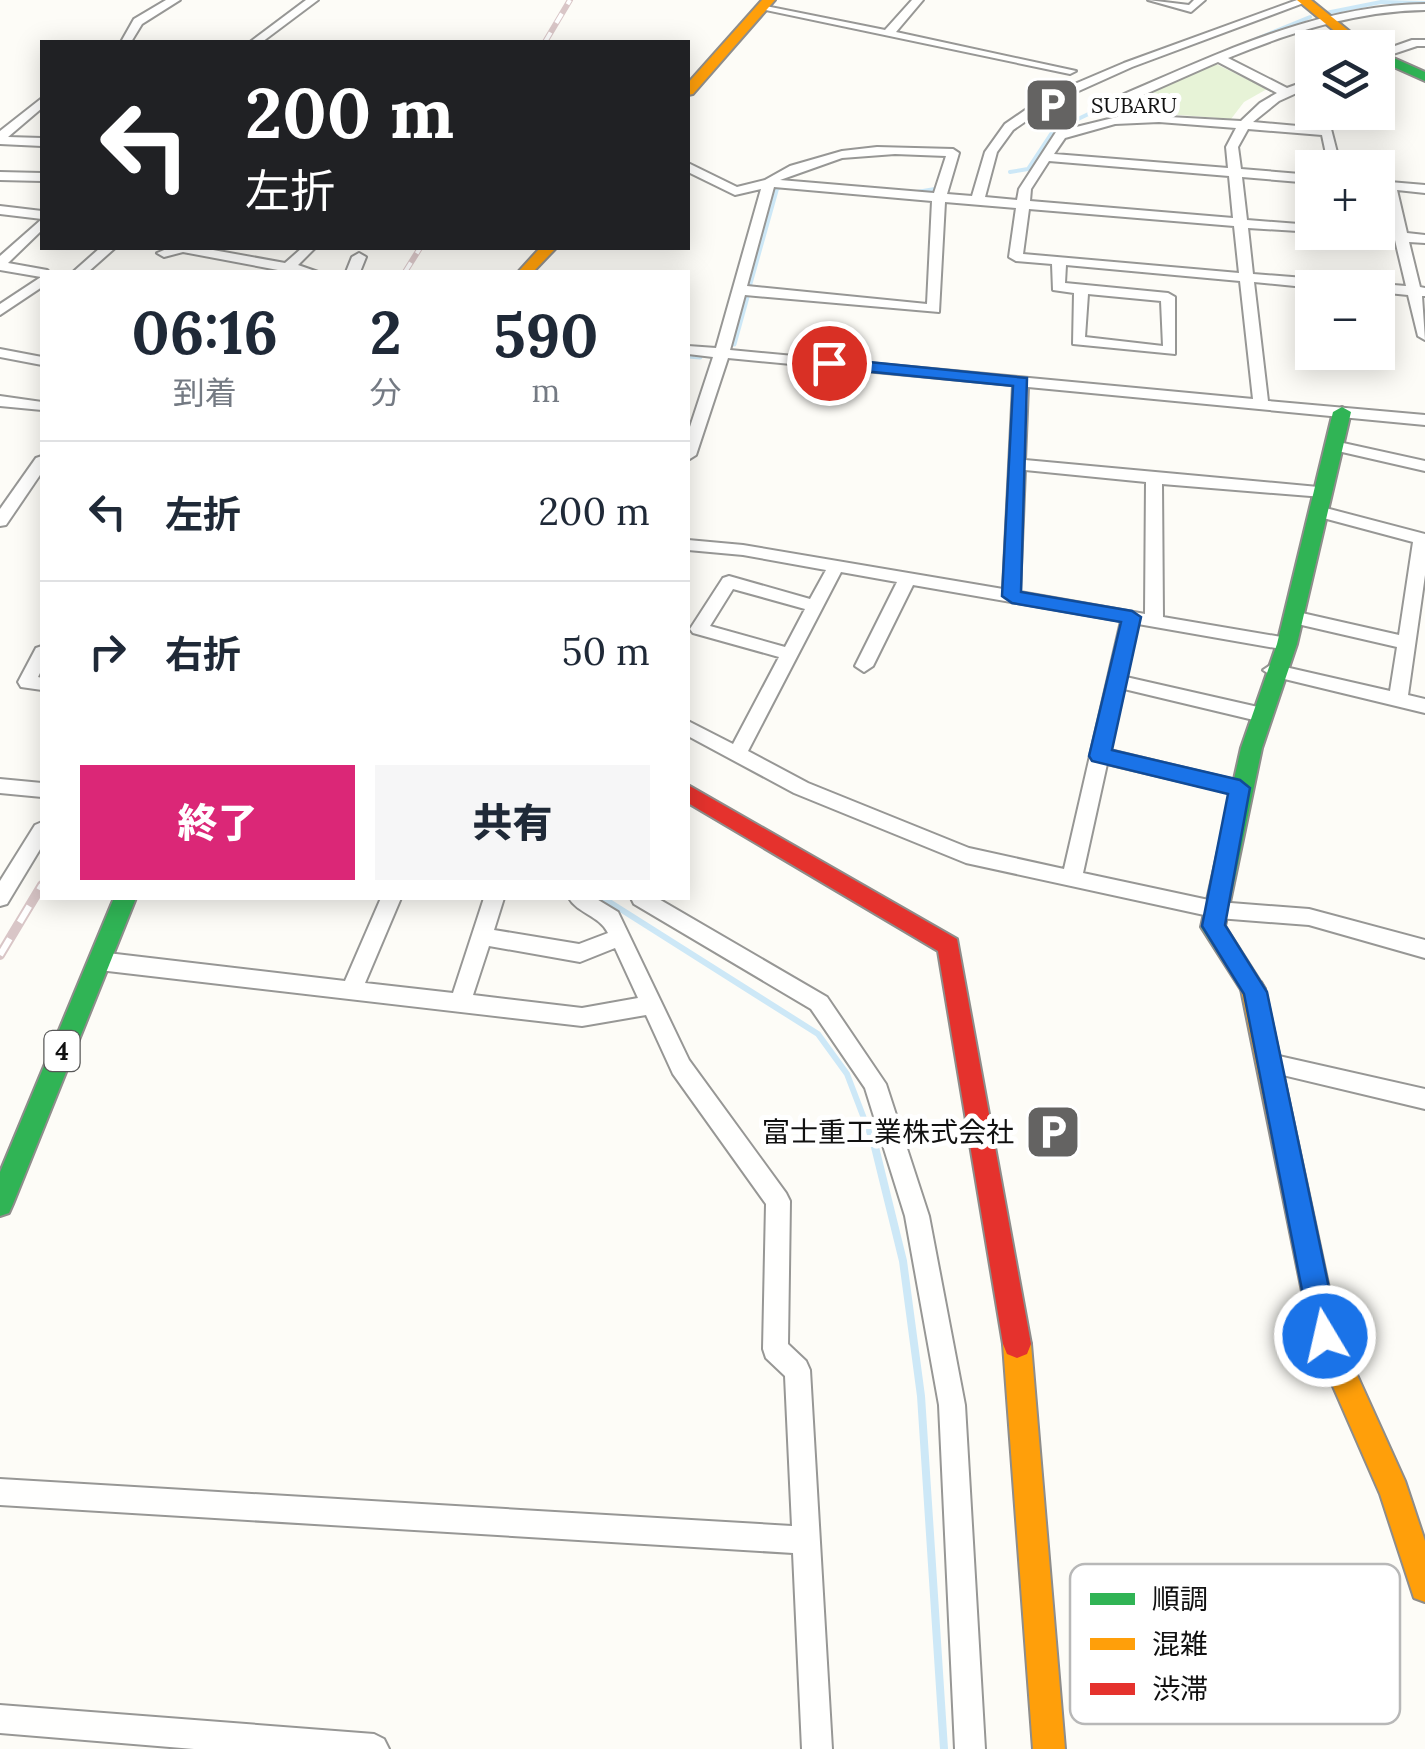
<!DOCTYPE html>
<html lang="ja">
<meta charset="utf-8">
<style>
:root{--surface:#fff;--page:#f6f6f7;--text:#1f2937;--muted:#747a83;--line:#e0e1e3;--accent:#db2777}
body{margin:0;font-family:Lora,"Noto Sans JP",serif;background:var(--page);color:var(--text);height:100vh;display:flex;flex-direction:column;font-size:38px;white-space:nowrap}
*{box-sizing:border-box;margin:0}
p{font-size:32px;color:var(--muted)}
.icon{flex:none;width:55px;height:55px;fill:none;stroke:currentColor;stroke-width:2;stroke-linecap:round;stroke-linejoin:round}
.map{position:relative;flex:1;overflow:hidden}
.side{position:absolute;left:40px;top:270px;width:650px;height:630px;display:flex;flex-direction:column;background:var(--surface);border-radius:0px;box-shadow:0 5px 25px #0003}
.side>*{flex:none}
.top-card{position:absolute;left:40px;top:40px;width:650px;height:210px;border-radius:0px;box-shadow:0 5px 25px #0003;background:#202124;color:#fff;overflow:hidden}
.fabs{position:absolute;left:1295px;top:30px;display:grid;gap:20px}
.fabs a{display:grid;place-items:center;width:100px;height:100px;border-radius:0px;background:var(--surface);box-shadow:0 5px 25px #0003;font-size:50px}
.pin{position:absolute;display:grid;place-items:center;width:85px;height:85px;color:#fff;margin:-42px;border:5px solid #fff;border-radius:50%;box-shadow:0 2px 10px #0007}
.me{position:absolute;width:110px;margin:-55px;rotate:351deg;stroke-linejoin:round;filter:drop-shadow(0 0 8px #0008)}
.turn{display:flex;align-items:center;gap:35px;height:210px;padding:0 40px;font-size:45px}
.turn .icon{width:130px;height:130px;stroke-width:2.5}
.turn b{display:block;font-size:70px;line-height:85px}
.eta{display:flex;justify-content:space-evenly;align-items:center;height:170px;text-align:center}
.eta b{font-size:60px;font-weight:800;line-height:70px}
.primary-button{display:flex;gap:20px;margin-top:auto;padding:20px 40px}
.primary-button a{flex:1;height:115px;border-radius:0px;background:var(--accent);color:#fff;font-size:40px;font-weight:800;line-height:115px;text-align:center}
.primary-button a+a{background:var(--page);color:var(--text)}
ul{padding:0;list-style:none}
li{display:flex;align-items:center;gap:30px;height:140px;padding:0 40px;border-top:2px solid var(--line)}
li div{flex:1}
li b{display:block;font-size:38px}
li em{font-style:normal}
.map>svg:first-child{display:block}
.green{fill:#e7f3d7}
.lines{fill:none;stroke-linecap:round;stroke-linejoin:round}
.stream-far3{stroke:#cde8f7;stroke-width:4}
.stream-far2{stroke:#cde8f7;stroke-width:5}
.stream-far1{stroke:#cde8f7;stroke-width:6}
.stream{stroke:#cde8f7;stroke-width:8}
.street-casing{stroke:#979795;stroke-width:4}
.fast-casing{stroke:#8e8d8b;stroke-width:4}
.slow-casing{stroke:#8e8d8b;stroke-width:4}
.jam-casing{stroke:#8e8d8b;stroke-width:4}
.street{fill:#fffffe;fill-rule:evenodd}
.fast{fill:#30b455;fill-rule:evenodd}
.slow{fill:#ff9f0a;fill-rule:evenodd}
.jam{fill:#e5322d;fill-rule:evenodd}
.rail-far1-casing{stroke:#d9c6c7;stroke-width:6}
.rail-casing{stroke:#d9c6c7;stroke-width:10}
.rail-far1{stroke:#fff;stroke-width:4;stroke-dasharray:11;stroke-linecap:butt}
.rail{stroke:#fff;stroke-width:6;stroke-dasharray:19;stroke-linecap:butt}
.route{fill:#1a73e8;stroke:#114b97;stroke-width:2.5}
.labels{text-anchor:middle;stroke-width:10;stroke-linejoin:round;paint-order:stroke}
.far-poi-label{font-size:22px;fill:#111;stroke:#fff;text-anchor:start}
.shield{fill:#fff;stroke:#585858;stroke-width:2.5}
.shield-label{font-size:25px;font-weight:bold;fill:#111}
.poi-label{font-size:28px;fill:#111;stroke:#fff;text-anchor:end}
.key{fill:#fff;stroke:#b8b8b8;stroke-width:2.5}
.key-label{font-size:28px;fill:#111}
</style>
<div class="map">
<svg width="1425" height="1749" viewBox="0 0 1425 1749">
<rect width="100%" height="100%" fill="#fdfcf7"/>
<path class="green" d="M 1214,63 L 1267,89 L 1244,102 L 1231,119 L 1129,111 L 1125,102 Z"/>
<g class="lines">
<g class="stream-far3">
<path d="M 1326,13 L 1381,2 L 1425,3"/>
<path d="M 1155,81 L 1310,17"/>
<path d="M 1010,172 L 1028,169 L 1053,131 L 1126,96"/>
<path d="M 917,192 L 935,189"/>
<path d="M 749,289 L 777,189 L 785,184"/>
</g>
<g class="stream-far2">
<path d="M 734,344 L 747,297"/>
<path d="M 688,356 L 700,357"/>
</g>
<path class="stream-far1" d="M 603,898 L 818,1034 L 847,1074 L 873,1142"/>
<path class="stream" d="M 873,1139 L 903,1261 L 921,1396 L 944,1749"/>
<g class="street-casing">
<g id="street">
<path d="M 166,0 L 180,0 L 142,24 L 131,42 L 121,42 L 134,19 Z"/>
<path d="M 306,0 L 318,0 L 262,42 L 250,42 Z"/>
<path d="M 912,0 L 923,0 L 896,32 L 1076,71 L 1070,74 L 756,8 L 761,5 L 885,30 Z"/>
<path d="M 1148,0 L 1189,5 L 1194,0 L 1205,0 L 1191,12 Z"/>
<path d="M 1297,0 L 1309,1 L 1132,67 L 1052,103 L 1013,130 L 997,152 L 985,197 L 1017,200 L 1019,189 L 1056,132 L 1121,116 L 1115,103 L 1124,94 C 1220,53 1318,5 1425,4 L 1425,10 C 1356,11 1291,32 1228,58 L 1287,88 L 1312,79 L 1312,86 L 1279,101 L 1253,122 L 1331,129 L 1341,168 L 1329,168 L 1322,135 L 1248,129 L 1238,147 L 1241,169 L 1312,175 L 1312,183 L 1242,177 L 1247,220 L 1312,225 L 1314,232 L 1248,228 L 1253,274 L 1406,286 L 1395,240 L 1348,236 L 1342,232 L 1393,232 L 1383,189 L 1378,189 L 1378,181 L 1425,185 L 1425,193 L 1397,190 L 1407,233 L 1425,235 L 1425,243 L 1409,242 L 1420,287 L 1425,288 L 1425,296 L 1422,296 L 1425,340 L 1418,336 L 1408,295 L 1378,292 L 1378,288 L 1315,288 L 1254,282 L 1268,401 L 1425,415 L 1425,425 L 1028,387 L 1025,460 L 1329,488 L 1331,492 L 1323,497 L 1162,484 L 1163,617 L 1287,638 L 1296,644 L 1287,650 L 1138,624 L 1126,677 L 1258,707 L 1267,714 L 1258,721 L 1124,689 L 1110,750 L 1239,781 L 1249,788 L 1239,795 L 1107,764 L 1083,873 L 1218,902 L 1309,909 L 1425,940 L 1425,958 L 1309,925 L 1218,918 L 966,863 L 794,793 L 688,736 L 688,721 L 733,744 L 779,657 L 693,633 L 690,629 L 723,578 L 729,576 L 810,599 L 826,570 L 743,555 L 688,550 L 688,540 L 743,545 L 1003,589 L 1013,385 L 728,358 L 696,455 L 688,460 L 688,433 L 713,357 L 688,354 L 688,346 L 716,348 L 761,189 L 735,195 L 688,172 L 688,163 L 737,187 L 765,180 L 790,166 L 842,151 L 877,147 L 953,149 L 959,153 L 947,194 L 972,196 L 985,152 L 1005,124 L 1044,97 L 1124,63 ZM 1218,62 L 1277,93 L 1260,103 L 1241,121 L 1133,115 L 1127,104 L 1132,100 ZM 1159,122 L 1236,128 L 1226,147 L 1228,168 L 1054,154 L 1065,138 L 1115,124 ZM 895,154 L 946,156 L 934,193 L 780,180 L 842,158 ZM 1049,161 L 1229,176 L 1233,218 L 1030,201 L 1031,189 ZM 774,187 L 932,201 L 927,304 L 747,286 ZM 945,202 L 1016,208 L 1009,257 L 1016,261 L 1052,264 L 1053,290 L 1074,293 L 1073,344 L 1175,354 L 1175,297 L 1168,293 L 1065,283 L 1066,265 L 1240,281 L 1253,399 L 730,350 L 745,295 L 939,312 ZM 1029,209 L 1234,226 L 1239,273 L 1023,254 ZM 1088,294 L 1161,301 L 1163,346 L 1085,337 ZM 1025,470 L 1146,482 L 1145,614 L 1020,592 ZM 841,572 L 897,582 L 855,666 L 864,672 L 873,666 L 913,585 L 1121,621 L 1064,869 L 969,848 L 808,783 L 748,751 ZM 733,589 L 805,609 L 785,647 L 710,626 Z"/>
<path d="M 1412,40 L 1425,40 L 1425,46 L 1417,46 L 1378,59 L 1378,52 Z"/>
<path d="M 42,98 L 42,108 L 8,137 L 42,138 L 42,146 L 0,144 L 0,131 Z"/>
<path d="M 0,172 L 42,173 L 42,181 L 0,180 Z"/>
<path d="M 0,206 L 42,211 L 42,219 L 0,214 Z"/>
<path d="M 42,219 L 42,230 L 8,263 L 47,270 L 49,272 L 42,272 L 42,287 L 0,315 L 0,304 L 41,277 L 0,270 L 0,256 Z"/>
<path d="M 100,248 L 115,248 L 88,272 L 73,272 Z"/>
<path d="M 169,248 L 202,248 L 285,263 L 302,248 L 315,248 L 298,265 L 318,272 L 276,272 L 278,270 L 183,252 L 164,257 L 157,253 Z"/>
<path d="M 359,253 L 366,257 L 360,272 L 346,272 L 352,257 Z"/>
<path d="M 0,349 L 42,357 L 42,365 L 0,357 Z"/>
<path d="M 0,396 L 42,402 L 42,410 L 0,406 Z"/>
<path d="M 1334,441 L 1425,461 L 1425,471 L 1329,449 L 1329,443 Z"/>
<path d="M 42,456 L 42,472 L 6,525 L 0,526 L 0,509 L 36,458 Z"/>
<path d="M 1318,506 L 1425,534 L 1425,575 L 1408,695 L 1425,699 L 1425,713 L 1272,676 L 1263,670 L 1272,664 L 1390,691 L 1397,647 L 1293,623 L 1284,617 L 1293,611 L 1399,635 L 1413,542 L 1312,515 L 1312,507 Z"/>
<path d="M 42,646 L 42,669 L 38,677 L 42,678 L 42,690 L 21,687 L 18,682 L 36,648 Z"/>
<path d="M 0,779 L 42,783 L 42,797 L 0,793 Z"/>
<path d="M 42,822 L 42,846 L 7,904 L 0,906 L 0,881 L 35,825 Z"/>
<path d="M 381,898 L 401,898 L 365,983 L 453,993 L 484,898 L 504,898 L 494,930 L 579,944 L 608,933 C 600,916 577,913 569,898 L 595,898 L 618,912 L 689,1060 L 786,1193 L 790,1201 L 788,1344 L 806,1361 L 810,1370 L 832,1749 L 802,1749 L 793,1553 L 0,1505 L 0,1479 L 792,1526 L 785,1376 L 766,1358 L 763,1349 L 766,1204 L 673,1074 L 646,1015 L 582,1026 L 99,970 L 92,967 L 89,961 L 92,955 L 99,952 L 345,981 ZM 489,946 L 580,962 L 615,948 L 638,998 L 582,1008 L 473,995 Z"/>
<path d="M 631,898 L 657,898 L 827,997 L 886,1084 L 929,1216 L 965,1405 L 985,1749 L 955,1749 L 939,1405 L 905,1216 L 865,1088 L 811,1009 L 634,904 Z"/>
<path d="M 1270,1054 L 1425,1089 L 1425,1109 L 1262,1070 L 1259,1063 L 1262,1056 Z"/>
<path d="M 0,1705 L 374,1734 L 384,1739 L 389,1749 L 194,1749 L 0,1733 Z"/>
</g>
</g>
<g class="fast-casing">
<g id="fast">
<path d="M 1378,51 L 1425,72 L 1425,81 L 1378,60 Z"/>
<path d="M 1342,407 L 1351,412 L 1297,644 L 1262,748 L 1225,926 L 1265,989 L 1261,996 L 1253,999 L 1245,996 L 1201,927 L 1241,748 L 1277,644 L 1333,412 Z"/>
<path d="M 114,898 L 136,898 L 13,1204 L 9,1213 L 0,1216 L 0,1172 Z"/>
</g>
</g>
<g class="slow-casing">
<g id="slow">
<path d="M 762,0 L 775,0 L 693,94 L 688,95 L 688,83 Z"/>
<path d="M 1297,0 L 1311,0 L 1370,48 L 1355,48 Z"/>
<path d="M 540,248 L 556,248 L 533,272 L 518,272 Z"/>
<path d="M 1253,979 L 1261,982 L 1265,989 L 1339,1335 L 1405,1481 L 1425,1541 L 1425,1602 L 1414,1598 L 1380,1494 L 1311,1336 L 1241,989 L 1245,982 Z"/>
<path d="M 1017,1330 L 1027,1334 L 1031,1344 L 1065,1749 L 1033,1749 L 1003,1344 L 1007,1334 Z"/>
</g>
</g>
<g class="jam-casing">
<path id="jam" d="M 688,785 L 957,939 L 1031,1344 L 1027,1354 L 1017,1358 L 1007,1354 L 1003,1344 L 938,951 L 688,803 Z"/>
</g>
<use href="#street" class="street"/>
<use href="#fast" class="fast"/>
<use href="#slow" class="slow"/>
<use href="#jam" class="jam"/>
<g class="rail-far1-casing">
<g id="rail-far1">
<path d="M 545,42 L 570,0"/>
<path d="M 405,272 L 420,248"/>
</g>
</g>
<g class="rail-casing">
<path id="rail" d="M 0,955 L 42,885"/>
</g>
<use href="#rail-far1" class="rail-far1"/>
<use href="#rail" class="rail"/>
</g>
<path class="route" d="M 829,358 L 1027,378 L 1021,592 L 1132,611 L 1141,617 L 1112,750 L 1240,780 L 1250,788 L 1225,925 L 1267,992 L 1339,1336 L 1335,1346 L 1325,1350 L 1315,1346 L 1311,1336 L 1244,994 L 1202,926 L 1228,794 L 1092,761 L 1089,756 L 1121,622 L 1012,603 L 1002,596 L 1013,386 L 823,367 L 821,363 Z"/>
<defs>
<g id="parking-square" transform="scale(2.875)"><rect x="-9" y="-9" width="18" height="18" rx="4" fill="#646362" stroke="#fff"/><path d="M-3.5-5.5H1a3.5 3.5 0 0 1 0 7H-1V5.5H-3.5ZM-1-3.4V-.6H.8a1.4 1.4 0 0 0 0-2.8Z" fill="#fff"/></g>
</defs>
<g fill-rule="evenodd">
<use href="#parking-square" x="1052" y="105"/>
<use href="#parking-square" x="1053" y="1132"/>
</g>
<g class="labels">
<g class="far-poi-label">
<text x="1091" y="113">SUBARU</text>
</g>
<rect class="shield" x="44.5" y="1031" width="35" height="40" rx="8"/>
<g class="shield-label">
<text x="62" y="1060">4</text>
</g>
<g class="poi-label">
<text x="1014" y="1142">富士重工業株式会社</text>
</g>
</g>
<rect x="1070" y="1564" width="330" height="160" rx="15" class="key"/>
<rect x="1090" y="1593" width="45" height="12" fill="#30b455"/>
<rect x="1090" y="1638" width="45" height="12" fill="#ff9f0a"/>
<rect x="1090" y="1683" width="45" height="12" fill="#e5322d"/>
<g class="key-label">
<text x="1152" y="1609">順調</text>
<text x="1152" y="1654">混雑</text>
<text x="1152" y="1699">渋滞</text>
</g>
</svg>
<div class="fabs">
<a><svg class="icon" aria-label="layers" viewBox="0 0 24 24"><path d="M12 4l9 5-9 5-9-5zM3 14l9 5 9-5"/></svg></a>
<a>+</a>
<a>−</a>
</div>
<div class="pin" style="left:829px;top:363px;background:#d93025"><svg class="icon" aria-label="arrive" viewBox="0 0 24 24"><path d="M6 21V4h12l-3 4 3 4H6"/></svg></div>
<svg class="me" style="left:1325px;top:1336px" viewBox="-20 -20 40 40"><circle r="17" fill="#1a73e8" stroke="#fff" stroke-width="3"/><path d="M0-11L8 9 0 5-8 9z" fill="#fff"/></svg>
<div class="top-card">
<div class="turn"><svg class="icon" aria-label="left" viewBox="0 0 24 24"><path d="M17 20v-9H6M10 6l-5 5 5 5"/></svg><div><b>200 m</b>左折</div></div>
</div>
<section class="side">
<div class="eta">
<div><b>06:16</b><p>到着</p></div>
<div><b>2</b><p>分</p></div>
<div><b>590</b><p>m</p></div>
</div>
<ul>
<li><svg class="icon" aria-label="left" viewBox="0 0 24 24"><path d="M17 20v-9H6M10 6l-5 5 5 5"/></svg><div><b>左折</b></div><em>200 m</em></li>
<li><svg class="icon" aria-label="right" viewBox="0 0 24 24"><path d="M7 20v-9h11M14 6l5 5-5 5"/></svg><div><b>右折</b></div><em>50 m</em></li>
</ul>
<div class="primary-button"><a>終了</a><a>共有</a></div>
</section>
</div>
